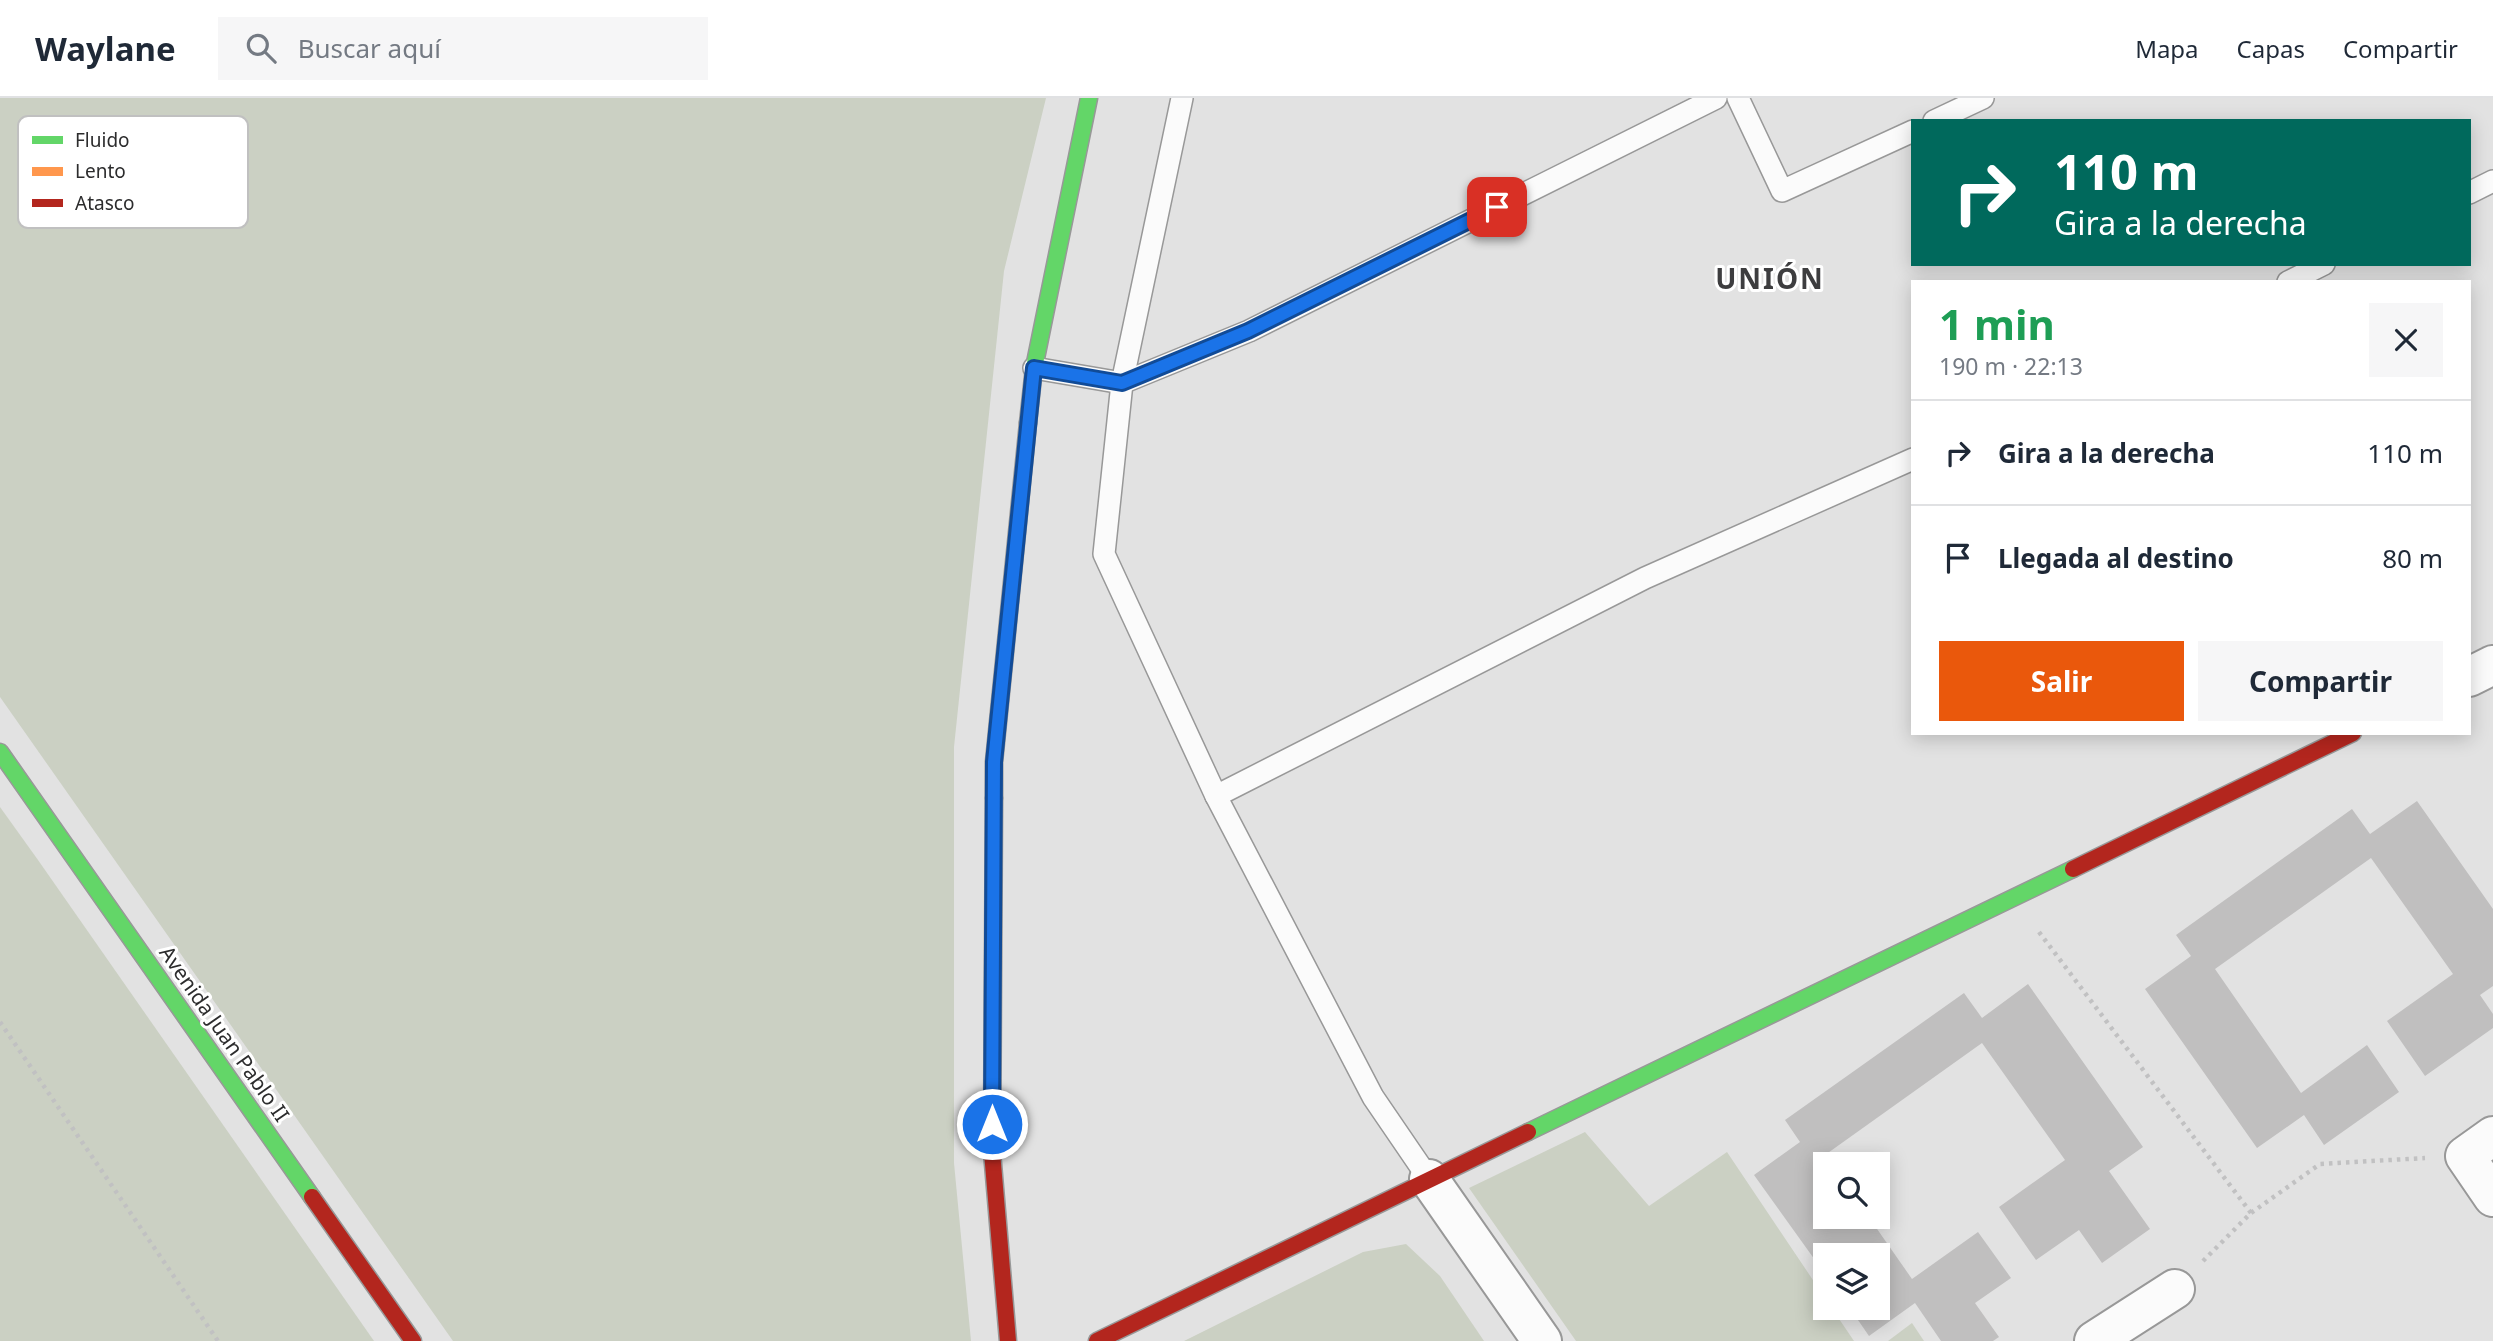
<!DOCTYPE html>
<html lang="es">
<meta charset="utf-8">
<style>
:root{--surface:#fff;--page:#f6f6f7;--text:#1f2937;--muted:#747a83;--line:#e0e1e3;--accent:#ea580c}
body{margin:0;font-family:"Noto Sans",sans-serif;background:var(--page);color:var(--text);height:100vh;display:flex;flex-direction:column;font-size:26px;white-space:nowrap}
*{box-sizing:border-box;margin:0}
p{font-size:23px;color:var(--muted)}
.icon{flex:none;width:38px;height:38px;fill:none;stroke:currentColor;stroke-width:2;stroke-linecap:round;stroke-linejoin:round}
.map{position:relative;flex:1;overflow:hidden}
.panel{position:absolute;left:1911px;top:182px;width:560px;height:455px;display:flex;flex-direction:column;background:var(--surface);border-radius:0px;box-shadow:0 4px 18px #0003}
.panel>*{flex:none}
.banner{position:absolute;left:1911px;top:21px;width:560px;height:147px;border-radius:0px;box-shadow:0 4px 18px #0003;background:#00695c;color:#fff;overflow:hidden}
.tools{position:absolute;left:1813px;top:1054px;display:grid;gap:14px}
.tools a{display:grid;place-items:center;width:77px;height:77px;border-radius:0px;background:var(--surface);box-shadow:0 4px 18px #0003;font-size:35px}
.pin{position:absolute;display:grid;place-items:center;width:60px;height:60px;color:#fff;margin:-30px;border-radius:14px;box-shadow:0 4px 10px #0006}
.me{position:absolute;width:77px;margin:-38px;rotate:0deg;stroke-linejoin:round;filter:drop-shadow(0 0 5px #0008)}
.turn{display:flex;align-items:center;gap:24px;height:147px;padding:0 28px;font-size:32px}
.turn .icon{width:91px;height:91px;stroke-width:2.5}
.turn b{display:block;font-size:49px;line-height:60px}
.round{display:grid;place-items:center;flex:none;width:74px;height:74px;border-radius:0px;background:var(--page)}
.head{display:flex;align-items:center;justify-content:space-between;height:119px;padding:0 28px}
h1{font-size:42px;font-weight:700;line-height:52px;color:#1e9e55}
.cta{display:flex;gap:14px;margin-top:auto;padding:14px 28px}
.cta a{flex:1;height:80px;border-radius:0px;background:var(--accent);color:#fff;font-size:28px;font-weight:700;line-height:80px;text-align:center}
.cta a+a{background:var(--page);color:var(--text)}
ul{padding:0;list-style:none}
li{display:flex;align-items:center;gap:21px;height:105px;padding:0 28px;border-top:2px solid var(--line)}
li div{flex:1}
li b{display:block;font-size:26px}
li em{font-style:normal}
header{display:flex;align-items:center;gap:42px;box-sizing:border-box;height:98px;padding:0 35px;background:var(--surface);border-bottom:2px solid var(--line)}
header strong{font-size:33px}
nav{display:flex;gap:38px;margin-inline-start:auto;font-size:24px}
.search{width:490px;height:63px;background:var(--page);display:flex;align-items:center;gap:18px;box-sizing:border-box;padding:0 24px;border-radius:0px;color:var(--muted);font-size:26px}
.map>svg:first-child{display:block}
.green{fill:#cbd0c3}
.building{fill:#c0bfbf}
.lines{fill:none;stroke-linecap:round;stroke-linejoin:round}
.lane-casing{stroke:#989898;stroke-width:24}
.street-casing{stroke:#989898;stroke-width:42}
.fast-casing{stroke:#989898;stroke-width:19}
.slow-casing{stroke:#989898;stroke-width:19}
.jam-casing{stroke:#989898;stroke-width:19}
.path{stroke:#c1c1c2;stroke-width:4.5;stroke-dasharray:3.5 5;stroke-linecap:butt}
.lane{stroke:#fbfbfb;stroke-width:21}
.street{stroke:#fbfbfb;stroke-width:38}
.fast{stroke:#63d668;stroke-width:16}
.slow{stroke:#ff974d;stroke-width:16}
.jam{stroke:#b3261e;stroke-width:16}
.route-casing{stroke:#114b97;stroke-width:18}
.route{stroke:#1a73e8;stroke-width:12}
.labels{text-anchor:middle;stroke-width:6;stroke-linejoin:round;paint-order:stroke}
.street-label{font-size:21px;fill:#2c2c2d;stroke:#fff}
.district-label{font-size:28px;font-weight:bold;letter-spacing:2px;fill:#3d3d3f;stroke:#fff}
.key{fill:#fff;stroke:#c0c0c0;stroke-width:2}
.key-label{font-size:19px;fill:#2c2c2d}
</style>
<header>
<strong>Waylane</strong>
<div class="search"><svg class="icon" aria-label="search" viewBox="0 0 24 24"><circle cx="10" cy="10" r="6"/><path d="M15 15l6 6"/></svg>Buscar aquí</div>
<nav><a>Mapa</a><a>Capas</a><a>Compartir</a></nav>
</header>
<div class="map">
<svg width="2493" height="1243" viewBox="0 0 2493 1243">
<rect width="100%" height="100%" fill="#e2e2e2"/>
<g class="green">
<path d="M 0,0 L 1046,0 L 1004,173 L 954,649 L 954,1065 L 971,1243 L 453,1243 L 0,599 Z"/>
<path d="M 0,709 L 38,762 L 374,1243 L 0,1243 Z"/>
<path d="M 1585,1034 L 1649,1108 L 1727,1054 L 1825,1200 L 1825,1209 L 1831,1209 L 1854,1243 L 1576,1243 L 1469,1090 Z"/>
<path d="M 1406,1146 L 1440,1178 L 1484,1243 L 1184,1243 L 1363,1154 Z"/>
<path d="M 1912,1225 L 1924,1243 L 1888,1243 Z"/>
</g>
<g class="building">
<path d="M 2417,703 L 2493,811 L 2493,888 L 2480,897 L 2493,916 L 2493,930 L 2425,978 L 2387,923 L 2453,876 L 2371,760 L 2215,871 L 2301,995 L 2367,947 L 2399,994 L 2324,1047 L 2304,1017 L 2257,1050 L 2145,891 L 2191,858 L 2176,837 L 2352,711 L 2370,736 Z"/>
<path d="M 2028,886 L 2143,1049 L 2109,1073 L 2150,1131 L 2102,1165 L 2079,1132 L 2036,1162 L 1999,1109 L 2065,1062 L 1982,945 L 1825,1057 L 1831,1066 L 1825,1066 L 1825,1118 L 1868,1118 L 1912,1181 L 1978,1134 L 2011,1180 L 1975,1205 L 1999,1239 L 1993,1243 L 1941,1243 L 1915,1205 L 1869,1238 L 1849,1209 L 1878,1209 L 1878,1157 L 1825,1157 L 1825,1176 L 1754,1077 L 1800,1044 L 1785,1022 L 1964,895 L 1982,920 Z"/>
</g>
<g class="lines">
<g class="lane-casing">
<g id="lane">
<path d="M 1182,0 L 1122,285 L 1104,456 L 1216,698 L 1373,999 L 1429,1081"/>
<path d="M 1738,0 L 1782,93 L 1913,33"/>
<path d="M 1934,23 L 1983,0"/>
<path d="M 2469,95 L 2493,83"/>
<path d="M 2288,184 L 2324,166"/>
<path d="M 1034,270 L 1122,285 L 1249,233 L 1716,0"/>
<path d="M 1216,698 L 1645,480 L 1913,361"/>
</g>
</g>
<g class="street-casing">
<g id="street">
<path d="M 2469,579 L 2493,567"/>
<path d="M 2493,1038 L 2465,1058 L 2493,1099"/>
<path d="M 1429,1081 L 1542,1243"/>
<path d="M 2094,1243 L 2175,1191"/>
</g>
</g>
<g class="fast-casing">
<g id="fast">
<path d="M 1028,325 L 1034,270 L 1089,0"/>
<path d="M 0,654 L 312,1099"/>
<path d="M 1528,1034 L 2073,771"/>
</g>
</g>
<g class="slow-casing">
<path id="slow" d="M 994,700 L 994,664 L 1028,325"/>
</g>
<g class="jam-casing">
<g id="jam">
<path d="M 994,700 L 992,1054 L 1008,1243"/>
<path d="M 2073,771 L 2353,635"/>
<path d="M 312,1099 L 413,1243"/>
<path d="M 1097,1243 L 1528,1034"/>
</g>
</g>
<g class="path">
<path d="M 2039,834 L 2251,1115"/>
<path d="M 0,924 L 218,1243"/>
<path d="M 2203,1163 L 2251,1115 L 2320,1066 L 2425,1060"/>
</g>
<use href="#lane" class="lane"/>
<use href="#street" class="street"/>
<use href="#fast" class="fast"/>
<use href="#slow" class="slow"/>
<use href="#jam" class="jam"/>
</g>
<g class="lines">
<g class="route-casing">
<path id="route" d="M 992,1026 L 994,664 L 1034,270 L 1122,285 L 1248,233 L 1497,109"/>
</g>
<use href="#route" class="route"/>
</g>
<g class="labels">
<g class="street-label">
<text transform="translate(224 936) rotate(55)" y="7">Avenida Juan Pablo II</text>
</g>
<g class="district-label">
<text x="1770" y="191">UNIÓN</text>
</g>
</g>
<rect x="18" y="18" width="230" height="112" rx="10" class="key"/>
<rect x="32" y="38" width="31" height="8" fill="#63d668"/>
<rect x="32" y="69" width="31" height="9" fill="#ff974d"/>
<rect x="32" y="101" width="31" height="8" fill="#b3261e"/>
<g class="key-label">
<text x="75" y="49">Fluido</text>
<text x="75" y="80">Lento</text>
<text x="75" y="112">Atasco</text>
</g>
</svg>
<div class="tools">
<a><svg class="icon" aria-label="search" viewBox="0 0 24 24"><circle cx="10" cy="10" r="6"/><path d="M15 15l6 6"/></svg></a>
<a><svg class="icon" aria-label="layers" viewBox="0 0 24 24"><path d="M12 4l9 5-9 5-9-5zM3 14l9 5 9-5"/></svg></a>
</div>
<div class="pin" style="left:1497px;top:109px;background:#d93025"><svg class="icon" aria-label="arrive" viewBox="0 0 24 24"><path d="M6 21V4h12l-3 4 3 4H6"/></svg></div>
<svg class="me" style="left:992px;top:1026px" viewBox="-20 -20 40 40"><circle r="17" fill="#1a73e8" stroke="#fff" stroke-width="3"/><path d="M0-11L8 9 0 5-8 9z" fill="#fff"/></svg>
<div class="banner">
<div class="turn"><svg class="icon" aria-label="right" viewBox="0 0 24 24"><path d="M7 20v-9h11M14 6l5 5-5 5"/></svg><div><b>110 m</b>Gira a la derecha</div></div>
</div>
<section class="panel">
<div class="head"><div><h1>1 min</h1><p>190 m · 22:13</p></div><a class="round"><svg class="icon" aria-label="close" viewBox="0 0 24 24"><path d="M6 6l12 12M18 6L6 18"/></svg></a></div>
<ul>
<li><svg class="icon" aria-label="right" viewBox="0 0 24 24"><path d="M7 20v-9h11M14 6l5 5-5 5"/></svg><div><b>Gira a la derecha</b></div><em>110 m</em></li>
<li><svg class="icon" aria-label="arrive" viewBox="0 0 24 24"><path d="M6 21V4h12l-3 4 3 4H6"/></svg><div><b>Llegada al destino</b></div><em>80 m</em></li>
</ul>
<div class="cta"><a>Salir</a><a>Compartir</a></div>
</section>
</div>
